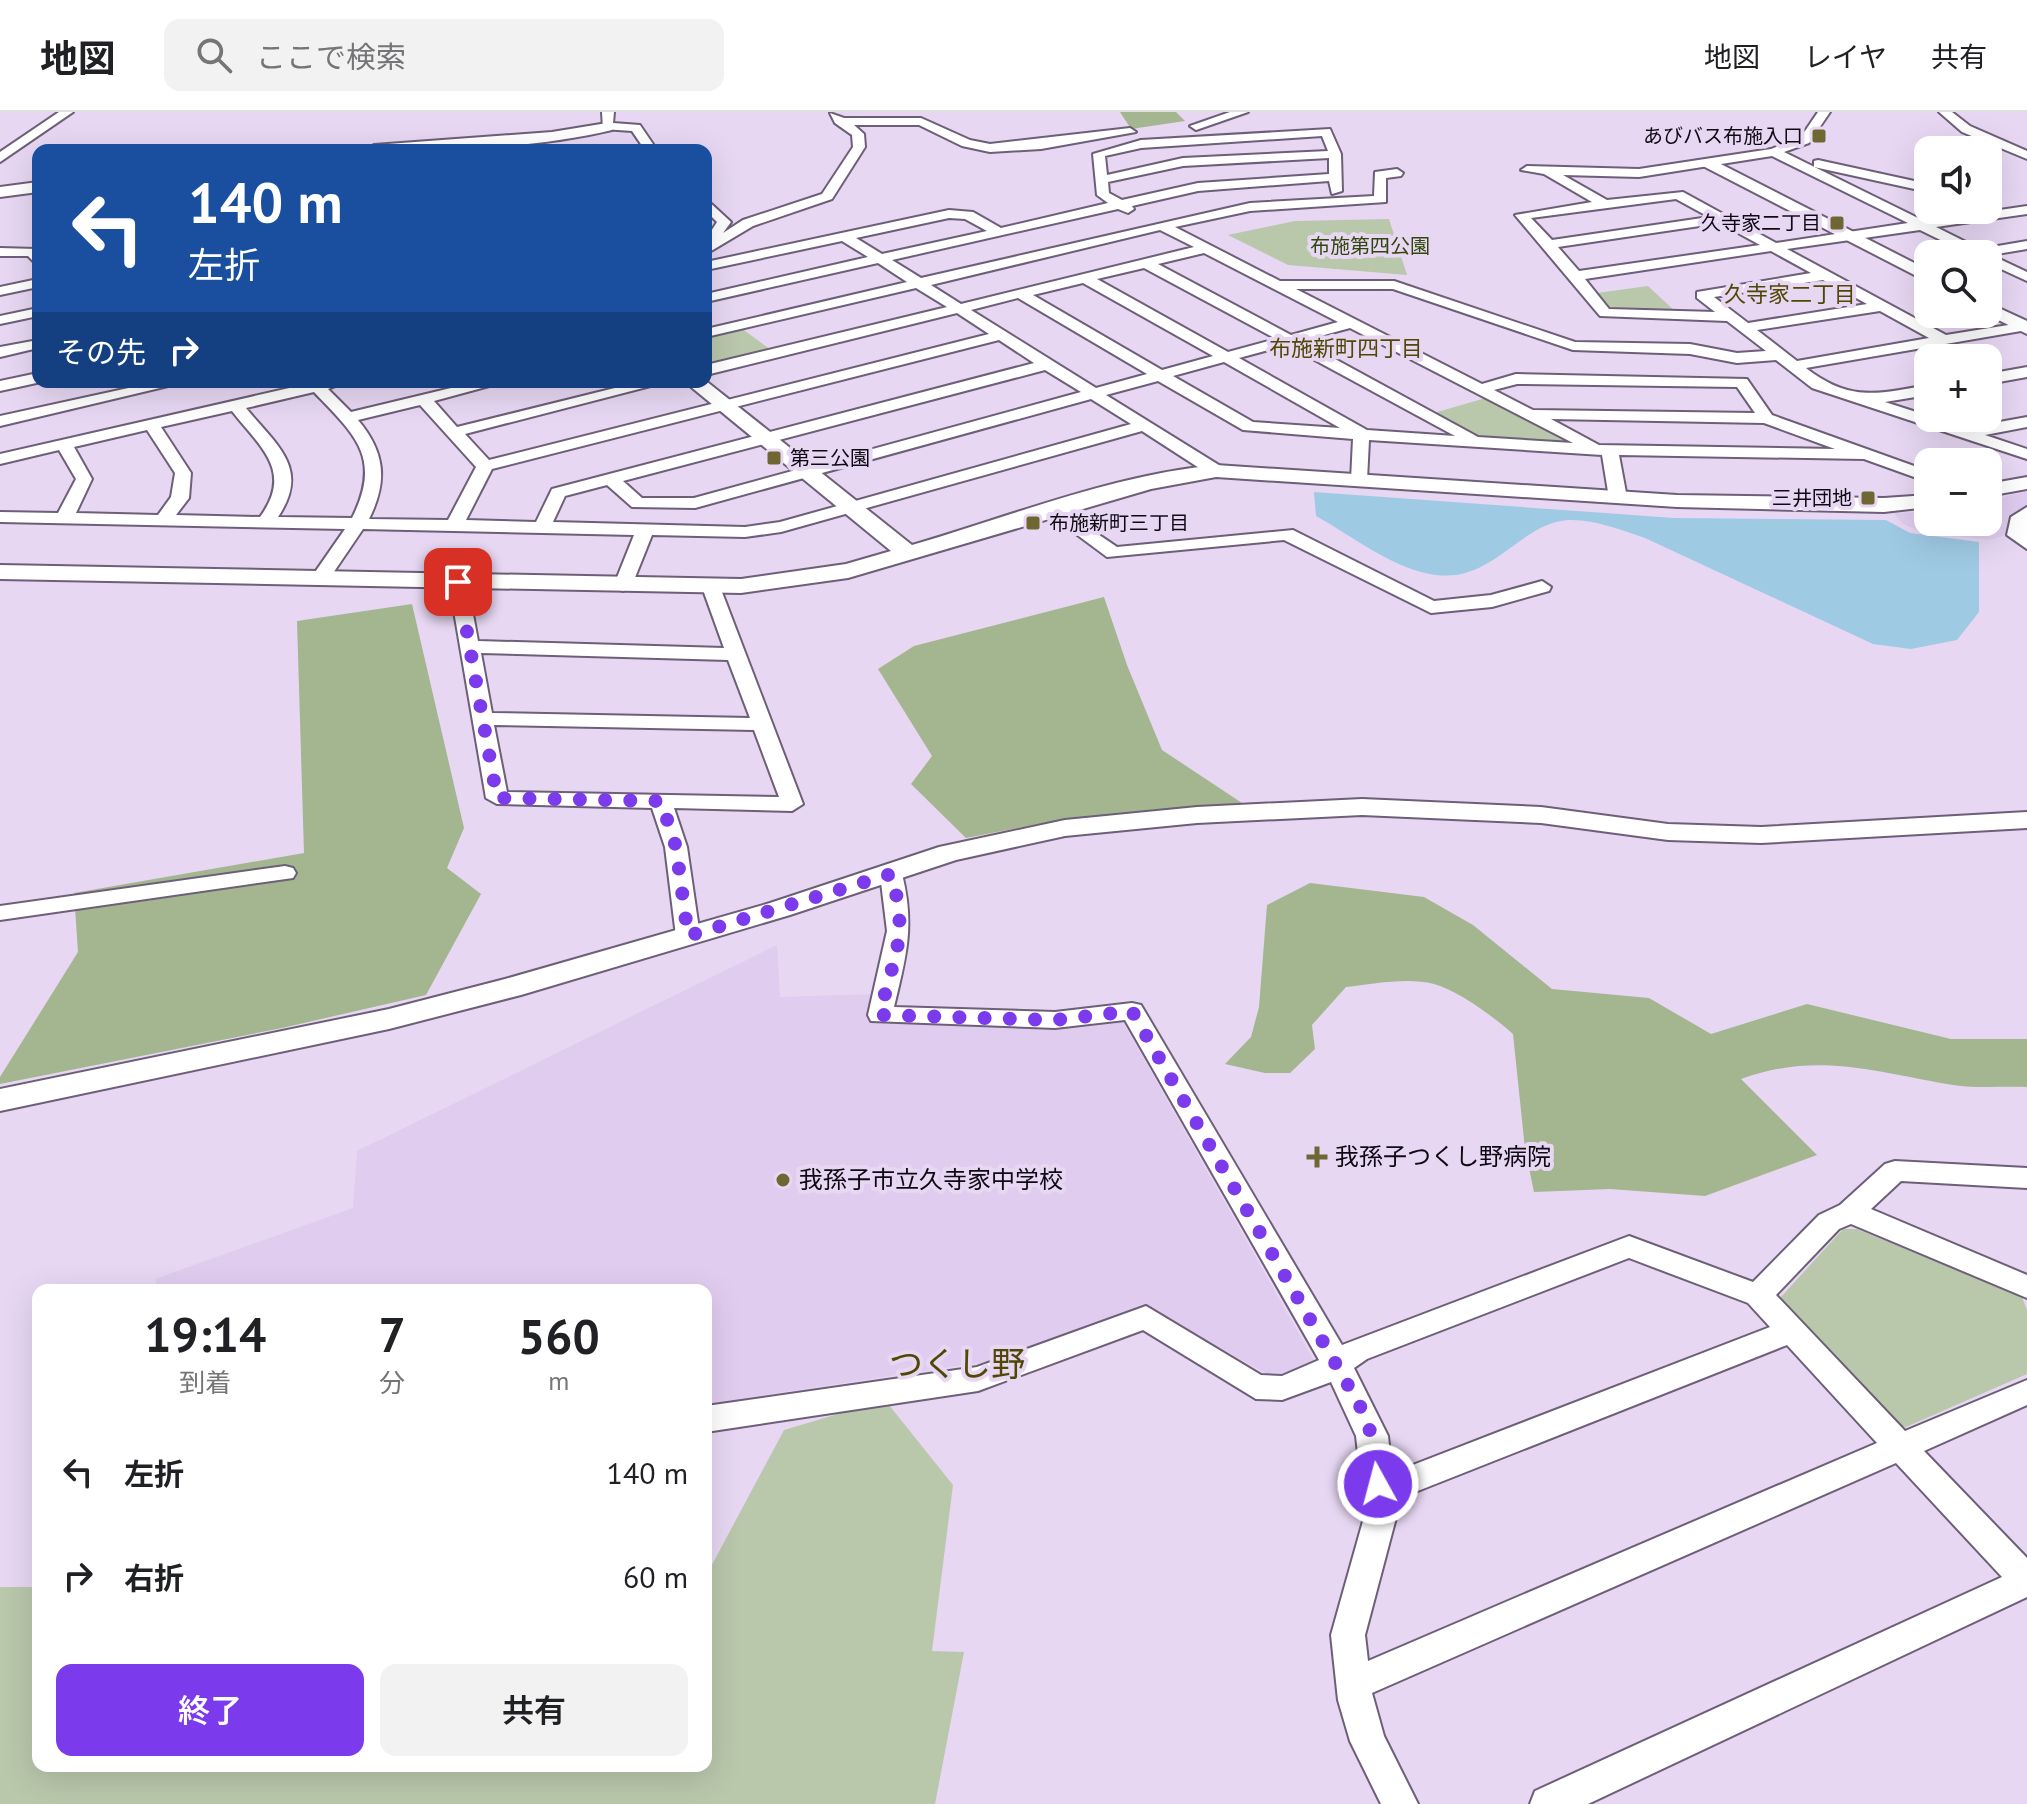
<!DOCTYPE html>
<html lang="ja">
<meta charset="utf-8">
<style>
:root{--surface:#fff;--page:#f2f2f2;--text:#202124;--muted:#757577;--line:#e0e0e0;--accent:#7c3aed}
body{margin:0;font-family:"PT Sans","Noto Sans JP",sans-serif;background:var(--page);color:var(--text);height:100vh;display:flex;flex-direction:column;font-size:30px;white-space:nowrap}
*{box-sizing:border-box;margin:0}
p{font-size:26px;color:var(--muted)}
.icon{flex:none;width:44px;height:44px;fill:none;stroke:currentColor;stroke-width:2;stroke-linecap:round;stroke-linejoin:round}
.map{position:relative;flex:1;overflow:hidden}
.drawer{position:absolute;left:32px;top:1172px;width:680px;height:488px;display:flex;flex-direction:column;background:var(--surface);border-radius:16px;box-shadow:0 8px 32px #0002}
.drawer>*{flex:none}
.banner{position:absolute;left:32px;top:32px;width:680px;height:244px;border-radius:16px;box-shadow:0 8px 32px #0002;background:#1a4fa0;color:#fff;overflow:hidden}
.controls{position:absolute;left:1914px;top:24px;display:grid;gap:16px}
.controls a{display:grid;place-items:center;width:88px;height:88px;border-radius:16px;background:var(--surface);box-shadow:0 8px 32px #0002;font-size:40px}
.pin{position:absolute;display:grid;place-items:center;width:68px;height:68px;color:#fff;margin:-34px;border-radius:16px;box-shadow:0 4px 12px #0006}
.me{position:absolute;width:88px;margin:-44px;rotate:353deg;stroke-linejoin:round;filter:drop-shadow(0 0 6px #0008)}
.turn{display:flex;align-items:center;gap:28px;height:168px;padding:0 24px;font-size:36px}
.turn .icon{width:104px;height:104px;stroke-width:2.5}
.turn b{display:block;font-size:56px;line-height:68px}
.then{display:flex;align-items:center;height:76px;padding:0 24px;background:#0003;gap:16px;font-size:30px}
.eta{display:flex;justify-content:space-evenly;align-items:center;height:136px;text-align:center}
.eta b{font-size:48px;font-weight:600;line-height:56px}
.action{display:flex;gap:16px;margin-top:auto;padding:16px 24px}
.action a{flex:1;height:92px;border-radius:16px;background:var(--accent);color:#fff;font-size:32px;font-weight:600;line-height:92px;text-align:center}
.action a+a{background:var(--page);color:var(--text)}
ul{padding:0;list-style:none}
li{display:flex;align-items:center;gap:24px;height:104px;padding:0 24px}
li div{flex:1}
li b{display:block;font-size:30px}
li em{font-style:normal}
header{display:flex;align-items:center;gap:48px;box-sizing:border-box;height:112px;padding:0 40px;background:var(--surface);border-bottom:2px solid var(--line)}
header strong{font-size:38px}
nav{display:flex;gap:44px;margin-inline-start:auto;font-size:28px}
.search{width:560px;height:72px;background:var(--page);display:flex;align-items:center;gap:20px;box-sizing:border-box;padding:0 28px;border-radius:16px;color:var(--muted);font-size:30px}
.map>svg:first-child{display:block}
.built{fill:#e0ccef}
.green{fill:#b9c7ab}
.forest{fill:#a3b68f}
.water{fill:#9fcae4}
.lines{fill:none;stroke-linecap:round;stroke-linejoin:round}
.minor-casing{stroke:#6d5f77;stroke-width:4}
.tertiary-casing{stroke:#6d5f77;stroke-width:4}
.minor{fill:#fff;fill-rule:evenodd}
.tertiary{fill:#fff;fill-rule:evenodd}
.route{stroke:#7c3aed;stroke-width:14;stroke-dasharray:0 25.2}
.poi-dot{fill:#6f6733;stroke:#e7d7f3;stroke-width:3}
.labels{text-anchor:middle;stroke-width:8;stroke-linejoin:round;paint-order:stroke}
.far-poi-label{font-size:20px;fill:#0e0912;stroke:#e7d7f3;text-anchor:end}
.far-park-label{font-size:20px;fill:#30470c;stroke:#e7d7f3}
.far-neighbourhood-label{font-size:22px;fill:#504705;stroke:#e7d7f3}
.poi-label{font-size:24px;fill:#0e0912;stroke:#e7d7f3;text-anchor:start}
.near-quarter-label{font-size:34px;fill:#504705;stroke:#e7d7f3}
</style>
<header>
<strong>地図</strong>
<div class="search"><svg class="icon" aria-label="search" viewBox="0 0 24 24"><circle cx="10" cy="10" r="6"/><path d="M15 15l6 6"/></svg>ここで検索</div>
<nav><a>地図</a><a>レイヤ</a><a>共有</a></nav>
</header>
<div class="map">
<svg width="2027" height="1692" viewBox="0 0 2027 1692">
<rect width="100%" height="100%" fill="#e7d7f3"/>
<g class="built">
<path d="M 2027,380 L 2027,392 L 2011,407 L 2011,421 L 1989,428 L 1919,419 L 1903,412 L 1894,401 L 1928,400 L 1928,410 L 1988,410 L 1988,388 Z"/>
<path d="M 777,833 L 780,885 L 874,882 L 871,909 L 1078,916 L 1123,910 L 1316,1252 L 1272,1265 L 1143,1192 L 990,1249 L 764,1283 L 767,1311 L 706,1319 L 706,1178 L 158,1178 L 155,1167 L 353,1096 L 357,1039 Z"/>
</g>
<g class="green">
<path d="M 1389,107 L 1407,163 L 1288,153 L 1228,123 L 1295,109 Z"/>
<path d="M 1648,174 L 1677,201 L 1611,198 L 1597,181 Z"/>
<path d="M 741,216 L 771,238 L 706,254 L 706,224 Z"/>
<path d="M 1489,285 L 1576,329 L 1482,327 L 1434,301 Z"/>
<path d="M 1843,1117 L 1857,1117 L 2022,1185 L 2027,1198 L 2027,1262 L 1906,1315 L 1890,1311 L 1782,1199 L 1781,1185 Z"/>
<path d="M 885,1288 L 953,1373 L 932,1539 L 964,1540 L 935,1692 L 0,1692 L 0,1475 L 38,1475 L 38,1654 L 706,1654 L 706,1464 L 784,1318 Z"/>
</g>
<g class="forest">
<path d="M 1120,0 L 1176,0 L 1185,9 L 1131,17 Z"/>
<path d="M 1104,485 L 1127,553 L 1162,638 L 1242,691 L 1070,706 L 966,726 L 911,672 L 932,644 L 878,557 L 914,534 Z"/>
<path d="M 412,492 L 464,716 L 447,756 L 481,782 L 426,883 L 282,916 L 0,972 L 0,965 L 78,840 L 74,781 L 304,741 L 297,509 Z"/>
<path d="M 1310,771 L 1424,785 L 1473,813 L 1552,877 L 1649,886 L 1711,922 L 1807,892 L 1951,927 L 2027,927 L 2027,975 C 2001,974 1972,977 1947,972 C 1871,959 1817,940 1741,967 L 1817,1043 L 1705,1084 L 1610,1077 L 1534,1080 L 1525,1037 L 1513,922 C 1494,905 1459,879 1434,872 C 1407,865 1373,872 1346,875 L 1312,913 L 1315,937 L 1290,961 L 1265,961 L 1225,952 L 1251,925 L 1259,895 L 1267,793 Z"/>
</g>
<path class="water" d="M 1314,380 L 1674,406 L 1886,408 L 1910,421 L 1979,430 L 1979,500 L 1957,528 L 1911,537 L 1873,532 L 1645,426 C 1621,418 1595,407 1568,408 C 1520,411 1494,470 1436,463 C 1395,458 1352,424 1316,404 Z"/>
<g class="lines">
<g class="minor-casing">
<g id="minor">
<path d="M 59,0 L 73,0 L 0,50 L 0,40 Z"/>
<path d="M 602,0 L 614,0 L 613,11 L 640,13 L 657,38 L 645,38 L 632,19 L 603,17 Z"/>
<path d="M 1230,0 L 1248,0 L 1196,18 L 1190,14 Z"/>
<path d="M 1818,0 L 1830,0 L 1809,31 L 1784,40 L 1924,109 L 2027,94 L 2027,102 L 1936,115 L 1980,137 L 2027,129 L 2027,137 L 1991,143 L 2027,160 L 2027,169 L 1988,151 L 1988,142 L 1969,142 L 1920,118 L 1787,137 L 1946,223 L 2027,210 L 2027,218 L 1806,256 C 1850,290 1877,282 1928,273 L 1928,283 L 1885,290 L 1966,316 L 2027,305 L 2027,315 L 1985,323 L 2027,337 L 2027,347 L 1812,276 L 1776,248 L 1737,251 L 1690,242 L 1573,238 L 1393,177 L 1296,177 L 1482,272 L 1516,262 L 1747,267 L 1772,303 L 1928,359 L 1928,370 L 1864,347 L 1619,343 L 1627,386 L 1618,391 L 1609,386 L 1602,343 L 1369,328 L 1367,368 L 1359,373 L 1351,368 L 1353,327 L 1243,318 L 1158,269 L 1106,283 L 1222,355 L 1222,363 L 1210,363 L 1142,319 L 781,420 L 745,425 L 652,423 L 632,473 L 623,479 L 614,473 L 634,423 L 363,417 L 327,470 L 320,472 L 311,466 L 345,417 L 0,410 L 0,400 L 58,401 L 76,367 L 59,338 L 0,352 L 0,342 L 307,272 L 305,270 L 346,270 L 328,277 L 351,300 L 476,270 L 504,270 L 434,289 L 457,315 L 639,270 L 666,270 L 465,322 L 489,348 L 989,222 L 957,201 L 706,263 L 706,253 L 947,195 L 916,176 L 706,225 L 706,217 L 907,170 L 878,151 L 706,190 L 706,182 L 868,145 L 842,129 L 706,158 L 706,150 L 949,98 L 973,100 L 1001,116 L 1108,91 L 1097,83 L 1093,42 L 1141,28 L 1330,17 L 1341,42 L 1342,79 L 1332,82 L 1329,69 L 1198,79 L 1132,94 L 1134,97 L 1128,101 L 1118,97 L 892,148 L 921,166 L 1250,91 L 1374,84 L 1375,60 L 1397,57 L 1403,61 L 1401,64 L 1386,66 L 1386,90 L 1250,99 L 1175,115 L 1280,169 L 1394,169 L 1575,230 L 1690,232 L 1737,241 L 1766,239 L 1727,209 L 1600,204 L 1515,103 L 1592,90 L 1544,62 L 1521,58 L 1527,54 L 1639,57 L 1771,37 L 1801,25 ZM 1322,24 L 1328,39 L 1183,46 L 1107,63 L 1105,44 L 1141,36 ZM 1772,44 L 1908,111 L 1776,131 L 1683,80 L 1607,88 L 1563,63 L 1639,65 ZM 1329,46 L 1329,62 L 1198,71 L 1122,88 L 1109,81 L 1108,70 L 1183,54 ZM 1676,87 L 1709,105 L 1552,128 L 1531,106 ZM 949,106 L 965,107 L 987,119 L 882,142 L 856,126 ZM 1720,111 L 1760,133 L 1579,159 L 1558,135 ZM 1160,118 L 1194,135 L 961,192 L 931,173 ZM 1771,139 L 1811,161 L 1697,180 L 1697,186 L 1715,200 L 1609,197 L 1585,167 ZM 1204,141 L 1338,210 L 1291,223 L 1158,152 ZM 1144,156 L 1276,227 L 1228,240 L 1097,167 ZM 1823,168 L 1867,192 L 1748,211 L 1714,185 ZM 1083,171 L 1213,244 L 1162,258 L 1033,183 ZM 1018,186 L 1147,262 L 1096,276 L 971,198 ZM 1880,199 L 1929,226 L 1797,249 L 1757,218 ZM 1350,216 L 1573,331 L 1478,325 L 1302,229 ZM 999,228 L 1034,251 L 552,377 L 536,410 L 466,408 L 492,357 ZM 1287,233 L 1455,324 L 1367,318 L 1239,246 ZM 1224,250 L 1340,316 L 1253,310 L 1173,264 ZM 1045,258 L 1081,280 L 694,386 L 642,386 L 623,369 ZM 1517,272 L 1737,275 L 1755,301 L 1533,298 L 1494,278 ZM 314,280 C 354,322 383,345 352,406 L 278,405 C 311,356 276,333 246,296 ZM 1091,287 L 1131,312 L 780,410 L 745,415 L 553,410 L 565,384 L 607,373 L 632,395 L 695,396 ZM 420,293 L 476,355 L 448,408 L 369,407 C 388,369 385,340 358,308 ZM 232,299 C 260,335 294,359 260,405 L 176,403 L 189,386 L 191,361 L 161,315 ZM 1551,307 L 1764,311 L 1835,337 L 1599,333 ZM 147,318 L 175,361 L 171,385 L 158,403 L 76,401 L 92,367 L 74,335 Z"/>
<path d="M 1939,0 L 1952,0 L 1970,14 L 2027,39 L 2027,47 L 1962,20 Z"/>
<path d="M 830,1 L 844,6 L 921,6 L 970,28 L 990,32 L 1130,16 L 1136,20 L 1041,37 L 990,40 L 962,34 L 919,13 L 854,13 L 864,22 L 865,35 L 832,87 L 753,114 L 706,142 L 706,127 L 717,110 L 706,99 L 706,87 L 731,110 L 723,121 L 743,108 L 822,82 L 853,35 L 852,23 L 835,11 Z"/>
<path d="M 1818,48 L 1928,72 L 1928,80 L 1814,55 L 1814,49 Z"/>
<path d="M 0,136 L 37,137 L 38,154 L 28,144 L 0,144 Z"/>
<path d="M 38,167 L 38,175 L 0,183 L 0,175 Z"/>
<path d="M 38,196 L 38,204 L 0,212 L 0,204 Z"/>
<path d="M 38,228 L 38,236 L 0,245 L 0,235 Z"/>
<path d="M 2027,255 L 2027,265 L 1988,272 L 1988,262 Z"/>
<path d="M 38,261 L 41,270 L 0,279 L 0,269 Z"/>
<path d="M 156,270 L 185,270 L 0,314 L 0,304 Z"/>
<path d="M 1055,393 L 1117,435 L 1293,418 L 1434,489 L 1491,483 L 1542,469 L 1551,475 L 1549,479 L 1492,495 L 1431,501 L 1284,428 L 1107,445 L 1049,402 L 1046,398 Z"/>
<path d="M 2027,395 L 2027,437 L 2007,423 L 2011,405 Z"/>
<path d="M 458,464 L 467,470 L 478,529 L 724,536 L 702,475 L 711,469 L 720,475 L 803,692 L 792,699 L 674,696 L 687,735 L 700,824 L 696,829 L 680,829 L 676,824 L 665,735 L 652,696 L 497,692 L 486,686 L 449,470 ZM 481,541 L 728,548 L 750,606 L 492,601 ZM 494,613 L 754,618 L 779,685 L 507,680 Z"/>
<path d="M 285,754 L 293,756 L 296,761 L 293,766 L 0,808 L 0,794 Z"/>
<path d="M 891,755 L 902,762 C 915,814 906,845 894,895 L 1055,900 L 1132,891 L 1141,893 L 1342,1233 L 1629,1124 L 1753,1170 L 1819,1103 L 1840,1093 L 1885,1052 L 1895,1049 L 2027,1056 L 2027,1076 L 1901,1069 L 1871,1097 L 2027,1163 L 2027,1186 L 1851,1112 L 1839,1117 L 1776,1183 L 1905,1319 L 2027,1268 L 2027,1293 L 1924,1339 L 2027,1446 L 2027,1485 L 1588,1692 L 1530,1692 L 1535,1679 L 2002,1465 L 1896,1351 L 1372,1581 L 1384,1624 L 1418,1692 L 1381,1692 L 1350,1629 L 1338,1588 L 1331,1523 L 1365,1402 L 1356,1324 L 1331,1270 L 1282,1288 L 1256,1287 L 1143,1218 L 978,1279 L 706,1320 L 706,1294 L 977,1255 L 1146,1194 L 1261,1263 L 1282,1264 L 1319,1248 L 1125,908 L 1055,916 L 871,909 L 868,903 L 887,819 L 880,762 ZM 1629,1146 L 1748,1191 L 1770,1215 L 1392,1361 L 1388,1324 L 1354,1256 L 1367,1247 ZM 1787,1233 L 1877,1331 L 1368,1549 L 1365,1523 L 1397,1402 L 1395,1388 Z"/>
</g>
</g>
<g class="tertiary-casing">
<g id="tertiary">
<path d="M 607,11 L 612,12 L 612,18 C 533,37 447,38 366,38 L 374,33 L 552,20 Z"/>
<path d="M 1703,48 L 1713,48 L 1928,158 L 1928,170 L 1703,54 Z"/>
<path d="M 38,70 L 38,80 L 0,85 L 0,75 Z"/>
<path d="M 1988,191 L 2027,209 L 2027,222 L 1986,202 Z"/>
<path d="M 706,269 L 912,433 C 1011,404 1113,363 1216,353 L 1677,383 L 1884,386 L 1928,383 L 1928,395 L 1884,400 L 1677,395 L 1216,365 L 1151,377 L 848,466 L 741,481 L 0,467 L 0,453 L 741,467 L 846,452 L 891,439 L 685,270 Z"/>
<path d="M 2027,365 L 2027,377 L 1988,384 L 1988,372 Z"/>
<path d="M 1362,687 L 1541,695 L 1668,712 L 1761,715 L 2027,700 L 2027,716 L 1761,731 L 1668,728 L 1541,711 L 1362,703 L 1197,711 L 1065,724 L 956,748 L 790,803 L 521,883 L 389,917 L 0,999 L 0,977 L 389,897 L 505,867 L 770,791 L 939,735 L 1065,708 L 1197,695 Z"/>
</g>
</g>
<use href="#minor" class="minor"/>
<use href="#tertiary" class="tertiary"/>
</g>
<g class="lines">
<path class="route" d="M 458,470 L 497,686 L 661,689 L 676,735 L 688,824 L 891,762 C 910,827 893,842 880,903 L 1055,908 L 1132,899 L 1360,1294 L 1372,1324 L 1378,1372"/>
</g>
<g class="poi-dot">
<rect x="1811" y="16" width="16" height="16" rx="4"/>
<rect x="1829" y="103" width="16" height="16" rx="4"/>
<rect x="766" y="338" width="16" height="16" rx="4"/>
<rect x="1860" y="378" width="16" height="16" rx="4"/>
<rect x="1025" y="403" width="16" height="16" rx="4"/>
<path d="M1313 1033h8v8h8v8h-8v8h-8v-8h-8v-8h8z"/>
<circle cx="783" cy="1068" r="8"/>
</g>
<g class="labels">
<g class="far-poi-label">
<text x="1803" y="31">あびバス布施入口</text>
<text x="1821" y="118">久寺家二丁目</text>
<text x="790" y="353" text-anchor="start">第三公園</text>
<text x="1852" y="393">三井団地</text>
<text x="1049" y="418" text-anchor="start">布施新町三丁目</text>
</g>
<g class="far-park-label">
<text x="1370" y="141">布施第四公園</text>
</g>
<g class="far-neighbourhood-label">
<text x="1790" y="190">久寺家二丁目</text>
<text x="1346" y="244">布施新町四丁目</text>
</g>
<g class="poi-label">
<text x="1335" y="1053">我孫子つくし野病院</text>
<text x="799" y="1076">我孫子市立久寺家中学校</text>
</g>
<g class="near-quarter-label">
<text x="957" y="1264">つくし野</text>
</g>
</g>
</svg>
<div class="controls">
<a><svg class="icon" aria-label="sound" viewBox="0 0 24 24"><path d="M4 9h4l5-4v14l-5-4H4zM17 9q2 3 0 6"/></svg></a>
<a><svg class="icon" aria-label="search" viewBox="0 0 24 24"><circle cx="10" cy="10" r="6"/><path d="M15 15l6 6"/></svg></a>
<a>+</a>
<a>−</a>
</div>
<div class="pin" style="left:458px;top:470px;background:#d93025"><svg class="icon" aria-label="arrive" viewBox="0 0 24 24"><path d="M6 21V4h12l-3 4 3 4H6"/></svg></div>
<svg class="me" style="left:1378px;top:1372px" viewBox="-20 -20 40 40"><circle r="17" fill="#7c3aed" stroke="#fff" stroke-width="3"/><path d="M0-11L8 9 0 5-8 9z" fill="#fff"/></svg>
<div class="banner">
<div class="turn"><svg class="icon" aria-label="left" viewBox="0 0 24 24"><path d="M17 20v-9H6M10 6l-5 5 5 5"/></svg><div><b>140 m</b>左折</div></div>
<div class="then">その先<svg class="icon" aria-label="right" viewBox="0 0 24 24"><path d="M7 20v-9h11M14 6l5 5-5 5"/></svg></div>
</div>
<section class="drawer">
<div class="eta">
<div><b>19:14</b><p>到着</p></div>
<div><b>7</b><p>分</p></div>
<div><b>560</b><p>m</p></div>
</div>
<ul>
<li><svg class="icon" aria-label="left" viewBox="0 0 24 24"><path d="M17 20v-9H6M10 6l-5 5 5 5"/></svg><div><b>左折</b></div><em>140 m</em></li>
<li><svg class="icon" aria-label="right" viewBox="0 0 24 24"><path d="M7 20v-9h11M14 6l5 5-5 5"/></svg><div><b>右折</b></div><em>60 m</em></li>
</ul>
<div class="action"><a>終了</a><a>共有</a></div>
</section>
</div>
